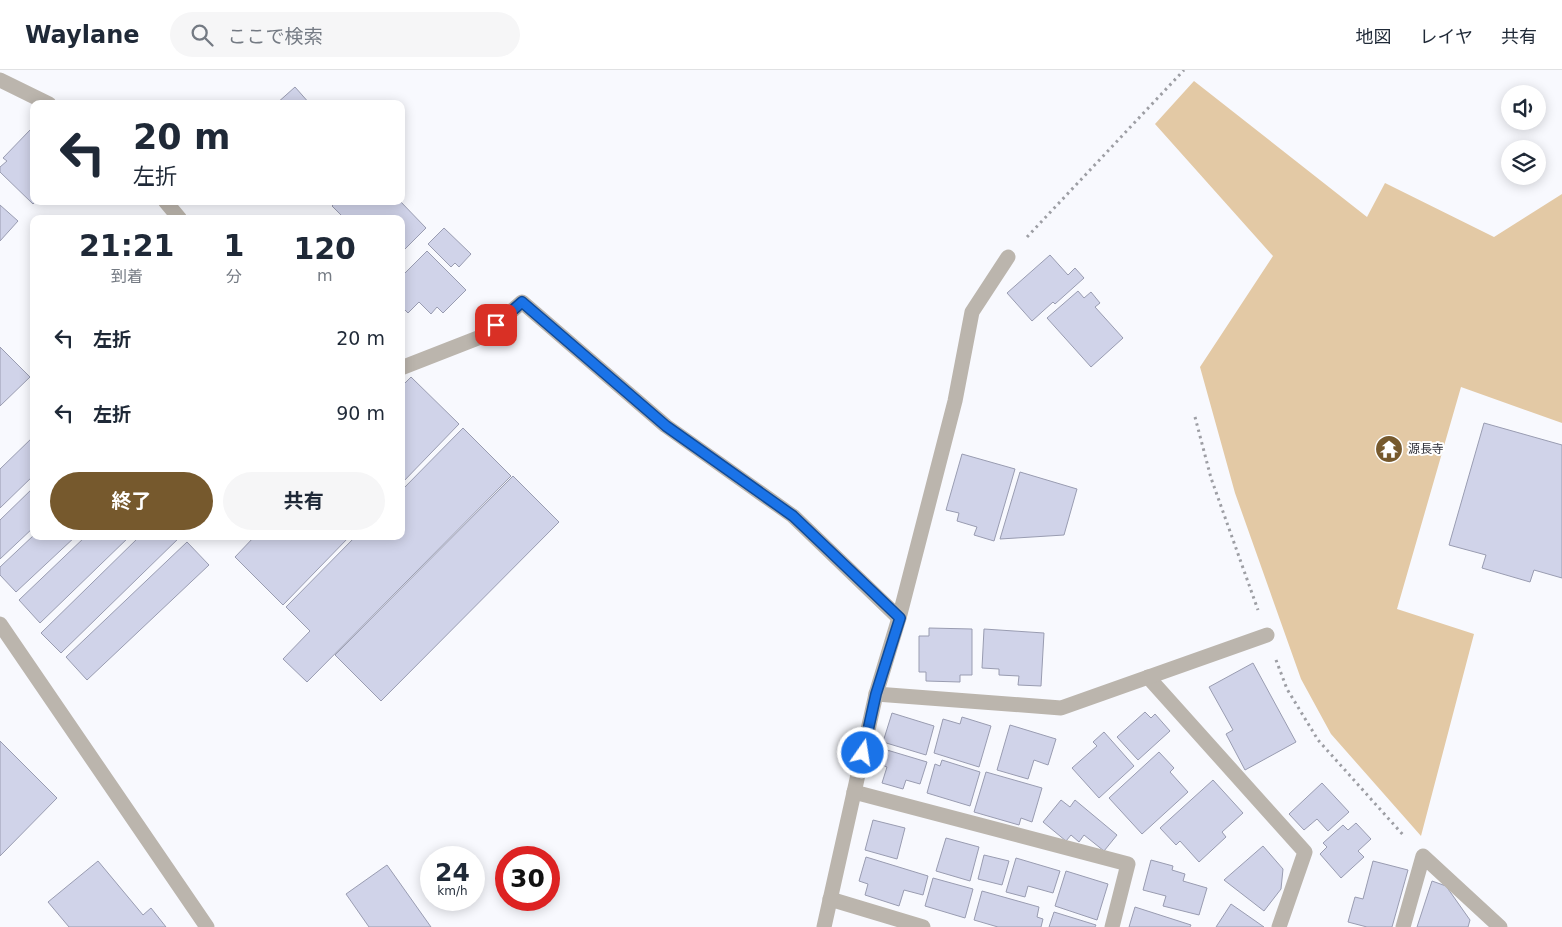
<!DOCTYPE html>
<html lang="ja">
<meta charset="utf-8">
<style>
:root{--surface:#fff;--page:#f6f6f7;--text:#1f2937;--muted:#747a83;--line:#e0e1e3;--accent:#76592d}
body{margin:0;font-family:"DejaVu Sans","Noto Sans JP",sans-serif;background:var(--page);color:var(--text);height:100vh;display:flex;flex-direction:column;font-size:19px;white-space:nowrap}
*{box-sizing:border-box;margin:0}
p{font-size:16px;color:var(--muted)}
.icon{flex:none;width:28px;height:28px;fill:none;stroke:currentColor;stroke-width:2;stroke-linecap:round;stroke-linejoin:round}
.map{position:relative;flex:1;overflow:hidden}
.details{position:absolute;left:30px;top:145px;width:375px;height:325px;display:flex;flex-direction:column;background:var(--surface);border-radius:10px;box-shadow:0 2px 12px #0003}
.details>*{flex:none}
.hud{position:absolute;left:30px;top:30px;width:375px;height:105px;border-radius:10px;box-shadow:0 2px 12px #0003;background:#fff;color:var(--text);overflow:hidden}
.buttons{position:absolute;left:1501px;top:15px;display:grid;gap:10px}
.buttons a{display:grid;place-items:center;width:45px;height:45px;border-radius:50%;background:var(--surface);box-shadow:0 2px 12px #0003;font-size:25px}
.speed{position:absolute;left:420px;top:776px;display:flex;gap:10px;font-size:25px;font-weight:700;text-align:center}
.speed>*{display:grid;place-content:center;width:65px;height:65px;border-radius:50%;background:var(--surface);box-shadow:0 2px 12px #0003;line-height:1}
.speed small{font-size:12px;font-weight:400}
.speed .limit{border:8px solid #d22;background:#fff;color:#111}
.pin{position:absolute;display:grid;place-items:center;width:42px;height:42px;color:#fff;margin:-21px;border-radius:10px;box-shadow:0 2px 8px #0006}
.me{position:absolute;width:55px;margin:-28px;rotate:13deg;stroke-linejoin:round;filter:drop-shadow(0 0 4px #0008)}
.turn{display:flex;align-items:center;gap:18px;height:105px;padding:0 20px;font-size:22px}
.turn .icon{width:65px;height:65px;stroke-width:2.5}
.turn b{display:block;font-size:35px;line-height:42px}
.eta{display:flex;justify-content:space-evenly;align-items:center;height:85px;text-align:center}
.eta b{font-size:30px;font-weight:700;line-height:35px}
.cta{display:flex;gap:10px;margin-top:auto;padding:10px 20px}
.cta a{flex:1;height:58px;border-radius:30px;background:var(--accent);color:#fff;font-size:20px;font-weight:700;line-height:58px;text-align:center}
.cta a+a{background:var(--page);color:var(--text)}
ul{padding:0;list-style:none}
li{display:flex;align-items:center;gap:15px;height:75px;padding:0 20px}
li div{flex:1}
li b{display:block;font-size:19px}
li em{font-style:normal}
header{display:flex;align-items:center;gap:30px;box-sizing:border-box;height:70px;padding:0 25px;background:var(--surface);border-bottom:1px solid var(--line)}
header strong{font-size:24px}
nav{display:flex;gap:28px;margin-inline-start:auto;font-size:18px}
.search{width:350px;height:45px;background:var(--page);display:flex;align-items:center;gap:12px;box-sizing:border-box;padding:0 18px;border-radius:28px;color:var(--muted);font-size:19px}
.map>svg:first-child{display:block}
.green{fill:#e3c9a5}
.building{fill:#d0d3e9;stroke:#999cb1}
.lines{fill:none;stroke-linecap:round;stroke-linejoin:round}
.path{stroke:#9d9ea4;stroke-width:3;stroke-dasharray:2.5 4;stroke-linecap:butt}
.service{stroke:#bbb5ad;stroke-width:15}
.minor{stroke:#bbb5ad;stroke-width:15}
.route-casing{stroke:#114b97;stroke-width:12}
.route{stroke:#1a73e8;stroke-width:9}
.labels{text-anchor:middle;stroke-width:4;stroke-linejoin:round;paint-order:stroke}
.poi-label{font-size:12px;fill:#2d2e37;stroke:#fff;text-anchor:start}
</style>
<header>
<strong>Waylane</strong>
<div class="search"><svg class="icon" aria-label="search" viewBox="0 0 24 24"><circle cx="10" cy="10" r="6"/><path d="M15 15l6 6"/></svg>ここで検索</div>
<nav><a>地図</a><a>レイヤ</a><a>共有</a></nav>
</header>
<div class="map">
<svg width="1562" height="857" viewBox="0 0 1562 857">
<rect width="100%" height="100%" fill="#f8f9fe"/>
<path class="green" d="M 1194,11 L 1367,147 L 1385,113 L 1494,167 L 1562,124 L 1562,353 L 1461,317 L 1397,539 L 1474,564 L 1421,766 L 1331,664 L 1301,609 L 1235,423 L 1200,297 L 1273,186 L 1155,54 Z"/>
<g class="building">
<path d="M 295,17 L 310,34 L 276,34 Z"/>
<path d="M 30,60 L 34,63 L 34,131 L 36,131 L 33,134 L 0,102 L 0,97 L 7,91 L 3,88 Z"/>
<path d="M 337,131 L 400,131 L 426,158 L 401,183 L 401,149 L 345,149 L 332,136 Z"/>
<path d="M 0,135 L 18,151 L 0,171 Z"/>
<path d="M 444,158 L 471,184 L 459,197 L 455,193 L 451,197 L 428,174 Z"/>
<path d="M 427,181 L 466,220 L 443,243 L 437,237 L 431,244 L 419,232 L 408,243 L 401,236 L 401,207 Z"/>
<path d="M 1050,185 L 1068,205 L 1075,198 L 1084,208 L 1055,234 L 1053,232 L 1032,251 L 1007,223 Z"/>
<path d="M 1078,221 L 1084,228 L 1091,222 L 1100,233 L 1095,237 L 1123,268 L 1091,297 L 1047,248 Z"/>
<path d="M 0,277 L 30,307 L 0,336 Z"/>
<path d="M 411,307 L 459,354 L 401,414 L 401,317 Z"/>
<path d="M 1484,353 L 1562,375 L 1562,508 L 1534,500 L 1530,512 L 1482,498 L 1486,485 L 1449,475 Z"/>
<path d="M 463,358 L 511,406 L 307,612 L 283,589 L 310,561 L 286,537 L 356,466 L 401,466 L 401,421 Z"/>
<path d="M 34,366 L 34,405 L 0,438 L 0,399 Z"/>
<path d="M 962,384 L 1015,399 L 994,471 L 974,465 L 977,457 L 957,451 L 959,443 L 946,440 Z"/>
<path d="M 1020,402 L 1077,419 L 1064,465 L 1000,469 Z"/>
<path d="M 513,406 L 559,452 L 381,631 L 335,585 Z"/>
<path d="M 34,417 L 34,457 L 0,489 L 0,450 Z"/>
<path d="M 34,465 L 76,466 L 16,522 L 0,505 L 0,497 Z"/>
<path d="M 86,466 L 130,466 L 40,553 L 19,530 Z"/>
<path d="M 140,466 L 181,466 L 61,583 L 41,563 Z"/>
<path d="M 255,466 L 350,466 L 283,535 L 235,487 Z"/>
<path d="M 187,472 L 209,495 L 87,610 L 66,587 Z"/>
<path d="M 929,558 L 972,559 L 972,605 L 960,605 L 960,612 L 926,611 L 926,602 L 919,602 L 919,566 L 929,566 Z"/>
<path d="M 984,559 L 1044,563 L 1041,616 L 1018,615 L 1019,606 L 999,605 L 999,599 L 982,598 Z"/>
<path d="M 1253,593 L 1296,672 L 1245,700 L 1226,664 L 1233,660 L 1209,617 Z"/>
<path d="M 1145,642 L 1151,648 L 1155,644 L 1170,661 L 1138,690 L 1117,667 Z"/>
<path d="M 892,643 L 934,656 L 926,685 L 883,672 Z"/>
<path d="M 962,647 L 991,656 L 979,697 L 934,683 L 943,649 L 960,654 Z"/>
<path d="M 1010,655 L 1056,669 L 1048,695 L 1034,690 L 1028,709 L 997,700 Z"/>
<path d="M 1104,662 L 1134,696 L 1099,728 L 1072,698 L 1097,676 L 1093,672 Z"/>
<path d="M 0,671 L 57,728 L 0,786 Z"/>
<path d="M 887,680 L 927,692 L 920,714 L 906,710 L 903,719 L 882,713 L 887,697 L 882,695 Z"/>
<path d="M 1159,682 L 1174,698 L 1170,702 L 1188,722 L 1142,764 L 1109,728 Z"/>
<path d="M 942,690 L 980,702 L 970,736 L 927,723 L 935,694 L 940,696 Z"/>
<path d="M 986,702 L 1042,718 L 1032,752 L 1021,748 L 1019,755 L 974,742 Z"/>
<path d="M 1213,710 L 1243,743 L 1222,762 L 1226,767 L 1199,792 L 1180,771 L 1176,775 L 1160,758 Z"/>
<path d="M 1322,713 L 1349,742 L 1328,761 L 1317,749 L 1304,760 L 1289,744 Z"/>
<path d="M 1061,730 L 1070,737 L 1075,730 L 1117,765 L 1104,781 L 1084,765 L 1079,772 L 1071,765 L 1066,771 L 1043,752 Z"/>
<path d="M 873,750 L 905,758 L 897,789 L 865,780 Z"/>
<path d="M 1356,753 L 1371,769 L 1358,781 L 1364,787 L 1341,808 L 1320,784 L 1327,777 L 1323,773 L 1343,755 L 1348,760 Z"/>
<path d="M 946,768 L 979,777 L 970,811 L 936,801 Z"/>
<path d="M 1263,776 L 1283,799 L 1281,819 L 1264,841 L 1224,810 Z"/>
<path d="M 984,785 L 1009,791 L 1002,815 L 978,809 Z"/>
<path d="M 866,787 L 928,806 L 923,825 L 904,820 L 899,836 L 865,825 L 868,814 L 859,811 Z"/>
<path d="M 1016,788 L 1060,801 L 1053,823 L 1028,816 L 1025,827 L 1006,822 Z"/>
<path d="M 1151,790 L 1173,796 L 1172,800 L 1185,804 L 1183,811 L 1207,818 L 1199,845 L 1163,836 L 1166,826 L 1143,820 Z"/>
<path d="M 98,791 L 143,845 L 151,838 L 166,857 L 69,857 L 48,832 Z"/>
<path d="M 1373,791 L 1408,800 L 1392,857 L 1367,857 L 1348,852 L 1355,827 L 1363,829 Z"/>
<path d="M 387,795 L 431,857 L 369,857 L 346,824 Z"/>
<path d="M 1066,801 L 1108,814 L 1097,850 L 1055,836 Z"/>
<path d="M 933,808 L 973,819 L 965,848 L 925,836 Z"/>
<path d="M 1432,811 L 1446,816 L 1470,850 L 1468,857 L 1417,857 Z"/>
<path d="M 982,821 L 1039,837 L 1037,847 L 1043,849 L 1041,857 L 998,857 L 974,850 Z"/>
<path d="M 1231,834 L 1264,857 L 1216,857 Z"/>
<path d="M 1135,837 L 1191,855 L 1190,857 L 1129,857 Z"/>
<path d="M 1054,842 L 1096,855 L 1095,857 L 1049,857 Z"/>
</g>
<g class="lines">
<g class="path">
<path d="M 1027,167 L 1184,0"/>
<path d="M 1195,347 L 1211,408 L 1258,540"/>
<path d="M 1276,590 L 1287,619 L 1318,670 L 1405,767"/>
</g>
<path class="service" d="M 401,298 L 483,266 L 522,232 L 666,356 L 793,446 L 899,548"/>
<g class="minor">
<path d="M 0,10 L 49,34"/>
<path d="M 165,131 L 180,149"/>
<path d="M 0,554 L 207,857"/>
<path d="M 1148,607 L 1305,782 L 1279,857"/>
<path d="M 876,624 L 1061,638 L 1267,565"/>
<path d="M 854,722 L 1128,794 L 1112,857"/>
<path d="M 830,829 L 923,857"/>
<path d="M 824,857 L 876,624 L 899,548 L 955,331 L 972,242 L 1008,187"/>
<path d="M 1403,857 L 1423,786 L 1500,857"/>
</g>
</g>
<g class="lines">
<g class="route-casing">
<path id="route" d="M 496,255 L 522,232 L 666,356 L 793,446 L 900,548 L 876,624 L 863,683"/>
</g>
<use href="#route" class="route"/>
</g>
<defs>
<g id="temple-disc" transform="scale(1.4375)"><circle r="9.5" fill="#76592d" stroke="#fff"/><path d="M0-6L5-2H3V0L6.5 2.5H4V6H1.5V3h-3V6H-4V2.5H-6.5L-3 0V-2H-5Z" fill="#fff"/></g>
</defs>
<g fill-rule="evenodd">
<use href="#temple-disc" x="1389" y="379"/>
</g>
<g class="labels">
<g class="poi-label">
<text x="1408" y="383">源長寺</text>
</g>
</g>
</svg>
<div class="buttons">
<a><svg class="icon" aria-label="sound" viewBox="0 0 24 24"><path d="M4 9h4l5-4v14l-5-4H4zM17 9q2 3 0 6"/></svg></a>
<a><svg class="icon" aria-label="layers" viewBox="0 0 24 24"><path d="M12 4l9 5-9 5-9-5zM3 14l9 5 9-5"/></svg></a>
</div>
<div class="speed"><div>24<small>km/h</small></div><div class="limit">30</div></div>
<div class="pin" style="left:496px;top:255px;background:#d93025"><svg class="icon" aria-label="arrive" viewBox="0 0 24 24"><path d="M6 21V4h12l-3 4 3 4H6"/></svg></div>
<svg class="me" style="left:863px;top:683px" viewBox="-20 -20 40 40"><circle r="17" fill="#1a73e8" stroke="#fff" stroke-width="3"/><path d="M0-11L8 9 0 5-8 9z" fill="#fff"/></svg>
<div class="hud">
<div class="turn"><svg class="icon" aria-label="left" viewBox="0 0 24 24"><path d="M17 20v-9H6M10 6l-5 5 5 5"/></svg><div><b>20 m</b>左折</div></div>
</div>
<section class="details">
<div class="eta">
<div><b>21:21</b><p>到着</p></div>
<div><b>1</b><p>分</p></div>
<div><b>120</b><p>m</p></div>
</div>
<ul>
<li><svg class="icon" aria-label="left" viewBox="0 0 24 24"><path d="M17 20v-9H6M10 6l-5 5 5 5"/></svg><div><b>左折</b></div><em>20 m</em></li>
<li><svg class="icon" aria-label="left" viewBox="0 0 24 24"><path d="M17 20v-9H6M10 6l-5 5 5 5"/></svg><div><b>左折</b></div><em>90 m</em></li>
</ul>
<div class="cta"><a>終了</a><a>共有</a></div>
</section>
</div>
